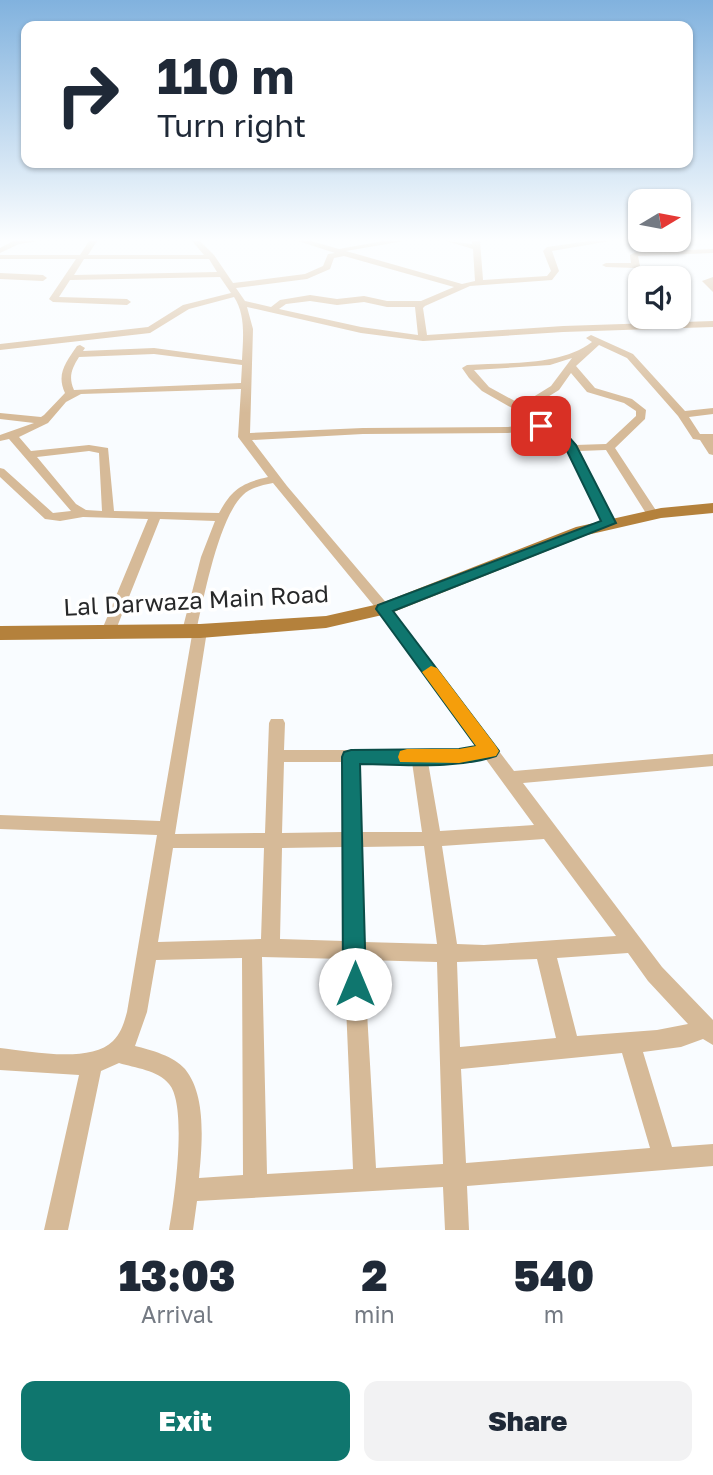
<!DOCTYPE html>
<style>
:root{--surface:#fff;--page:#f2f2f3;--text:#1f2937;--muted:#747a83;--accent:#0f766e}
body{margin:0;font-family:"Golos Text",sans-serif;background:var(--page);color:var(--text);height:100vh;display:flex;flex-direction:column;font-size:26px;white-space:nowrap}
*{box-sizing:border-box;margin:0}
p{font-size:23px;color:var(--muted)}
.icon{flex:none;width:38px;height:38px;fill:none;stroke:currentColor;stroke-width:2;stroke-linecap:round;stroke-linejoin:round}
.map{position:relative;height:1230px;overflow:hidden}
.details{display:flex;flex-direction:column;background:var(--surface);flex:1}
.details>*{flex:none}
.banner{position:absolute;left:21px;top:21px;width:672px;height:147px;border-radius:14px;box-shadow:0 2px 5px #0004;background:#fff;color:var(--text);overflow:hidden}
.needle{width:46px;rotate:80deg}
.tools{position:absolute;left:628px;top:189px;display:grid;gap:14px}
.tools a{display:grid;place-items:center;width:63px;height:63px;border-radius:14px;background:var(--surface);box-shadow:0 2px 5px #0004;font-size:35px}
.pin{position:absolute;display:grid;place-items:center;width:60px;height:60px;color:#fff;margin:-30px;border-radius:14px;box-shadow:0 4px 10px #0006}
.me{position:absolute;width:77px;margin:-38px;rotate:0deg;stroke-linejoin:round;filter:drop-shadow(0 0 5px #0008)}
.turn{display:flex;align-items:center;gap:24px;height:147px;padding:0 21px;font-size:32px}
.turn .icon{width:91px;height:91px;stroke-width:2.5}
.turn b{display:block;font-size:49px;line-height:60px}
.eta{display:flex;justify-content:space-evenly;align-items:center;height:119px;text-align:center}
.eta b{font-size:42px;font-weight:800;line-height:49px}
.cta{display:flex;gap:14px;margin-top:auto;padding:14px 21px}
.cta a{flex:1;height:80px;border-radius:14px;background:var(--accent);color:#fff;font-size:28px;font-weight:800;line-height:80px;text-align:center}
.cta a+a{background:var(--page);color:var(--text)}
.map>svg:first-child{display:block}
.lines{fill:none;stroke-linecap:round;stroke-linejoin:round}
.minor{fill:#d6ba98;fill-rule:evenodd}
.major{fill:#b4813c;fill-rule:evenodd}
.route{fill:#0f766e;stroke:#0a4d48;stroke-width:2}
.slow{fill:#f59e0b}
.labels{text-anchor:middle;stroke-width:7;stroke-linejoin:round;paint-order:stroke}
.street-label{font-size:24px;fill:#272829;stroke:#fff}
</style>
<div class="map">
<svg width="713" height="1230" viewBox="0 0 713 1230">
<rect width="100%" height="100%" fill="#f9fcff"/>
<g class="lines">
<g class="minor">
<path d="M 13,241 L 39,241 L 19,244 L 0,253 L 0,248 Z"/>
<path d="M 89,241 L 97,241 L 88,255 L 204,255 L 192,241 L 200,241 L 214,255 L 233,283 L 305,274 L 323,266 L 328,254 L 335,253 L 298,241 L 311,241 L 339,249 L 383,241 L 404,241 L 346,251 L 462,284 L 475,281 L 473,249 L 446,241 L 472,244 L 472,241 L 480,241 L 483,280 L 547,276 L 551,271 L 543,251 L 547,247 L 589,241 L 610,241 L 552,251 L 559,271 L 552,280 L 470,286 L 425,306 L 423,308 L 427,335 L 563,326 L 713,321 L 713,327 L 563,332 L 423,341 L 361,333 L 247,307 L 253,329 L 250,433 L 363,428 L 508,427 L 530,424 L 526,416 L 482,391 L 469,378 L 462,368 L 467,365 C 506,362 559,367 592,342 L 586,338 L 591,335 L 633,354 L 685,411 L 713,408 L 713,414 L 689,417 L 700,434 L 713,434 L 713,455 L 709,454 L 700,440 L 693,439 L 678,416 L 627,358 L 599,345 L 576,366 L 595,388 L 632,399 L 646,410 L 645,419 L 615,448 L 659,515 L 657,518 L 649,518 L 606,450 L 579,451 L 615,523 L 609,527 L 603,523 L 564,445 L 538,430 L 508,433 L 363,434 L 252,440 L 287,486 L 389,606 L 514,771 L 713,754 L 713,766 L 523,783 L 662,967 L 713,1020 L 713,1045 L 703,1039 L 681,1047 L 643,1052 L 672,1147 L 713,1144 L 713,1166 L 467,1186 L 469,1230 L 445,1230 L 443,1187 L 197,1201 L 193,1230 L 169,1230 C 174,1201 188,1106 169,1084 C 158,1070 135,1068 119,1063 L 101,1071 L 68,1230 L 44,1230 L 79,1075 L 0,1070 L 0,1048 C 29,1051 90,1064 113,1041 C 121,1033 124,1023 127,1012 L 157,835 L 0,829 L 0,815 L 160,821 L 192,635 L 184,634 L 182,631 L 201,557 L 215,521 L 160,519 L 115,632 L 108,637 L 103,635 L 101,632 L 148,519 L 83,517 L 60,521 L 45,519 L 0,477 L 0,468 L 4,469 L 53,513 L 71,511 L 9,439 L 0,441 L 0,435 L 34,423 L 0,419 L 0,413 L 41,417 L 44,415 L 65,393 C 56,374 66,362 77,346 L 80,345 L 85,348 L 83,351 L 154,348 L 242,360 C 243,339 246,315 234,297 L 189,309 L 150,333 L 0,350 L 0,344 L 148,327 L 183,305 L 231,293 L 220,277 L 70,280 L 59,297 L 127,299 L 131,302 L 127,305 L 53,302 L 49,299 L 76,259 L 0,259 L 0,255 L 80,255 ZM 344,256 L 454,287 L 421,301 L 387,301 L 364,296 L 337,299 L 310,295 L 280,300 L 271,307 L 245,301 L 236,288 L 307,279 L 330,269 L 334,258 ZM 84,259 L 209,259 L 217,272 L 74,275 ZM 310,301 L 337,305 L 364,302 L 387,307 L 415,307 L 418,335 L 361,327 L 279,309 L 286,304 ZM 154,354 L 242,365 L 241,383 L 74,390 C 68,377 72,368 79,357 ZM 572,358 L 551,386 L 530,399 L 524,406 L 489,387 L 474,370 L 550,365 ZM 571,373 L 587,392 L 624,403 L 636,411 L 636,416 L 606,444 L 575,445 L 573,441 L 539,421 L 532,409 L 538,403 L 559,390 ZM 241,389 L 238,437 L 268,477 C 242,483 232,489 219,513 L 114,511 L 108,448 L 89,445 L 31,451 L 19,437 L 48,423 L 66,402 L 81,394 ZM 89,451 L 99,453 L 102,511 L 86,510 L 76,504 L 37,457 ZM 273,483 L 379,612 L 477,747 L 459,750 L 284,750 L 285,723 L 283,719 L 271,719 L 269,723 L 265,833 L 175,834 L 207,631 L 205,628 L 197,627 C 205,593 219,518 243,495 C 250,488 262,485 273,483 ZM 485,758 L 534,825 L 440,831 L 428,762 L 459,762 ZM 284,762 L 343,762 L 343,832 L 282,833 ZM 359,762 L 412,762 L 422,832 L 361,832 ZM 544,839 L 616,936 L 484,945 L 457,944 L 442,846 ZM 424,846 L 437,944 L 364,942 L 361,847 ZM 344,847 L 344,941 L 280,939 L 282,848 ZM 173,848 L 264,848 L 261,939 L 158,942 ZM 628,953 L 648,981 L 688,1024 L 657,1030 L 577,1036 L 557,958 ZM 262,957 L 344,959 L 353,1169 L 267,1174 ZM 242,958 L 243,1175 L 199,1178 C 202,1145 207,1096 185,1069 C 174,1056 151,1050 135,1046 L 147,1012 L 156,960 ZM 537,959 L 556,1038 L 460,1047 L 457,962 ZM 364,960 L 437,962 L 443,1164 L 376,1168 ZM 622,1053 L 650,1148 L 466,1163 L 461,1069 Z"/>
<path d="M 713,249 L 713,253 L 638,256 L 640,266 L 636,268 L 606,267 L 602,265 L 606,263 L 631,263 L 630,255 L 636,252 Z"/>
<path d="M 0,273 L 43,275 L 47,278 L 43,281 L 0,279 Z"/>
<path d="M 713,277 L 713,292 L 702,281 Z"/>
</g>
<path class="major" d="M 713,503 L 713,513 L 661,518 L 587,535 L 391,613 L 326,628 L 200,638 L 0,640 L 0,626 L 200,624 L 326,616 L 379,604 L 576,527 L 661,508 Z"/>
</g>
<linearGradient id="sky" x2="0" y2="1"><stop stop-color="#81b2de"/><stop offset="0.58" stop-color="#fcfeff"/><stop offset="1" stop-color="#fcfeff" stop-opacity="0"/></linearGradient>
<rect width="713" height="413" fill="url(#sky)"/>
<path class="route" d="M 541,423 L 569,437 L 576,445 L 616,523 L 393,611 L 499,751 L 496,756 C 453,770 404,764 360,764 L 366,984 L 363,991 L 355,994 L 347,991 L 343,984 L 342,757 L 344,752 L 351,750 L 459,749 L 476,746 L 376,609 L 378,605 L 601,521 L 566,449 L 560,442 L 537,429 L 535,426 Z"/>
<path class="slow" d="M 431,666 L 437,668 L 496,746 L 499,751 L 496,756 L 459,763 L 400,762 L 398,757 L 400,751 L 407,749 L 459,749 L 476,746 L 422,672 Z"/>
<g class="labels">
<g class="street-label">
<text transform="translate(196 601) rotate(-3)" y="8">Lal Darwaza Main Road</text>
</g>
</g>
</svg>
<div class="tools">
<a><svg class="needle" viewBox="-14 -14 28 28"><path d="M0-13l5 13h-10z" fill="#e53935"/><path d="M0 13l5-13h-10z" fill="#747a83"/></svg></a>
<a><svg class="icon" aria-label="sound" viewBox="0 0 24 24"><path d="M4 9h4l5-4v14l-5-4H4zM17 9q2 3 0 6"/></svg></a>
</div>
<div class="pin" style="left:541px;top:426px;background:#d93025"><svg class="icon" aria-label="arrive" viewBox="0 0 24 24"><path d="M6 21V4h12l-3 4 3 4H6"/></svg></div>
<svg class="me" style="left:355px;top:984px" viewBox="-20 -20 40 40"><circle r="19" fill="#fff"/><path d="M0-13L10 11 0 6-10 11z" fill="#0f766e"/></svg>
<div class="banner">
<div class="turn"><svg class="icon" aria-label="right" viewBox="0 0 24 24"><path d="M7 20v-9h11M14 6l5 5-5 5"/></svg><div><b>110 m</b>Turn right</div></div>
</div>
</div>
<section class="details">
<div class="eta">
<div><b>13:03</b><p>Arrival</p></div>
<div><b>2</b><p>min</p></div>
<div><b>540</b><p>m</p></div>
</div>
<div class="cta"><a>Exit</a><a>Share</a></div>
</section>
